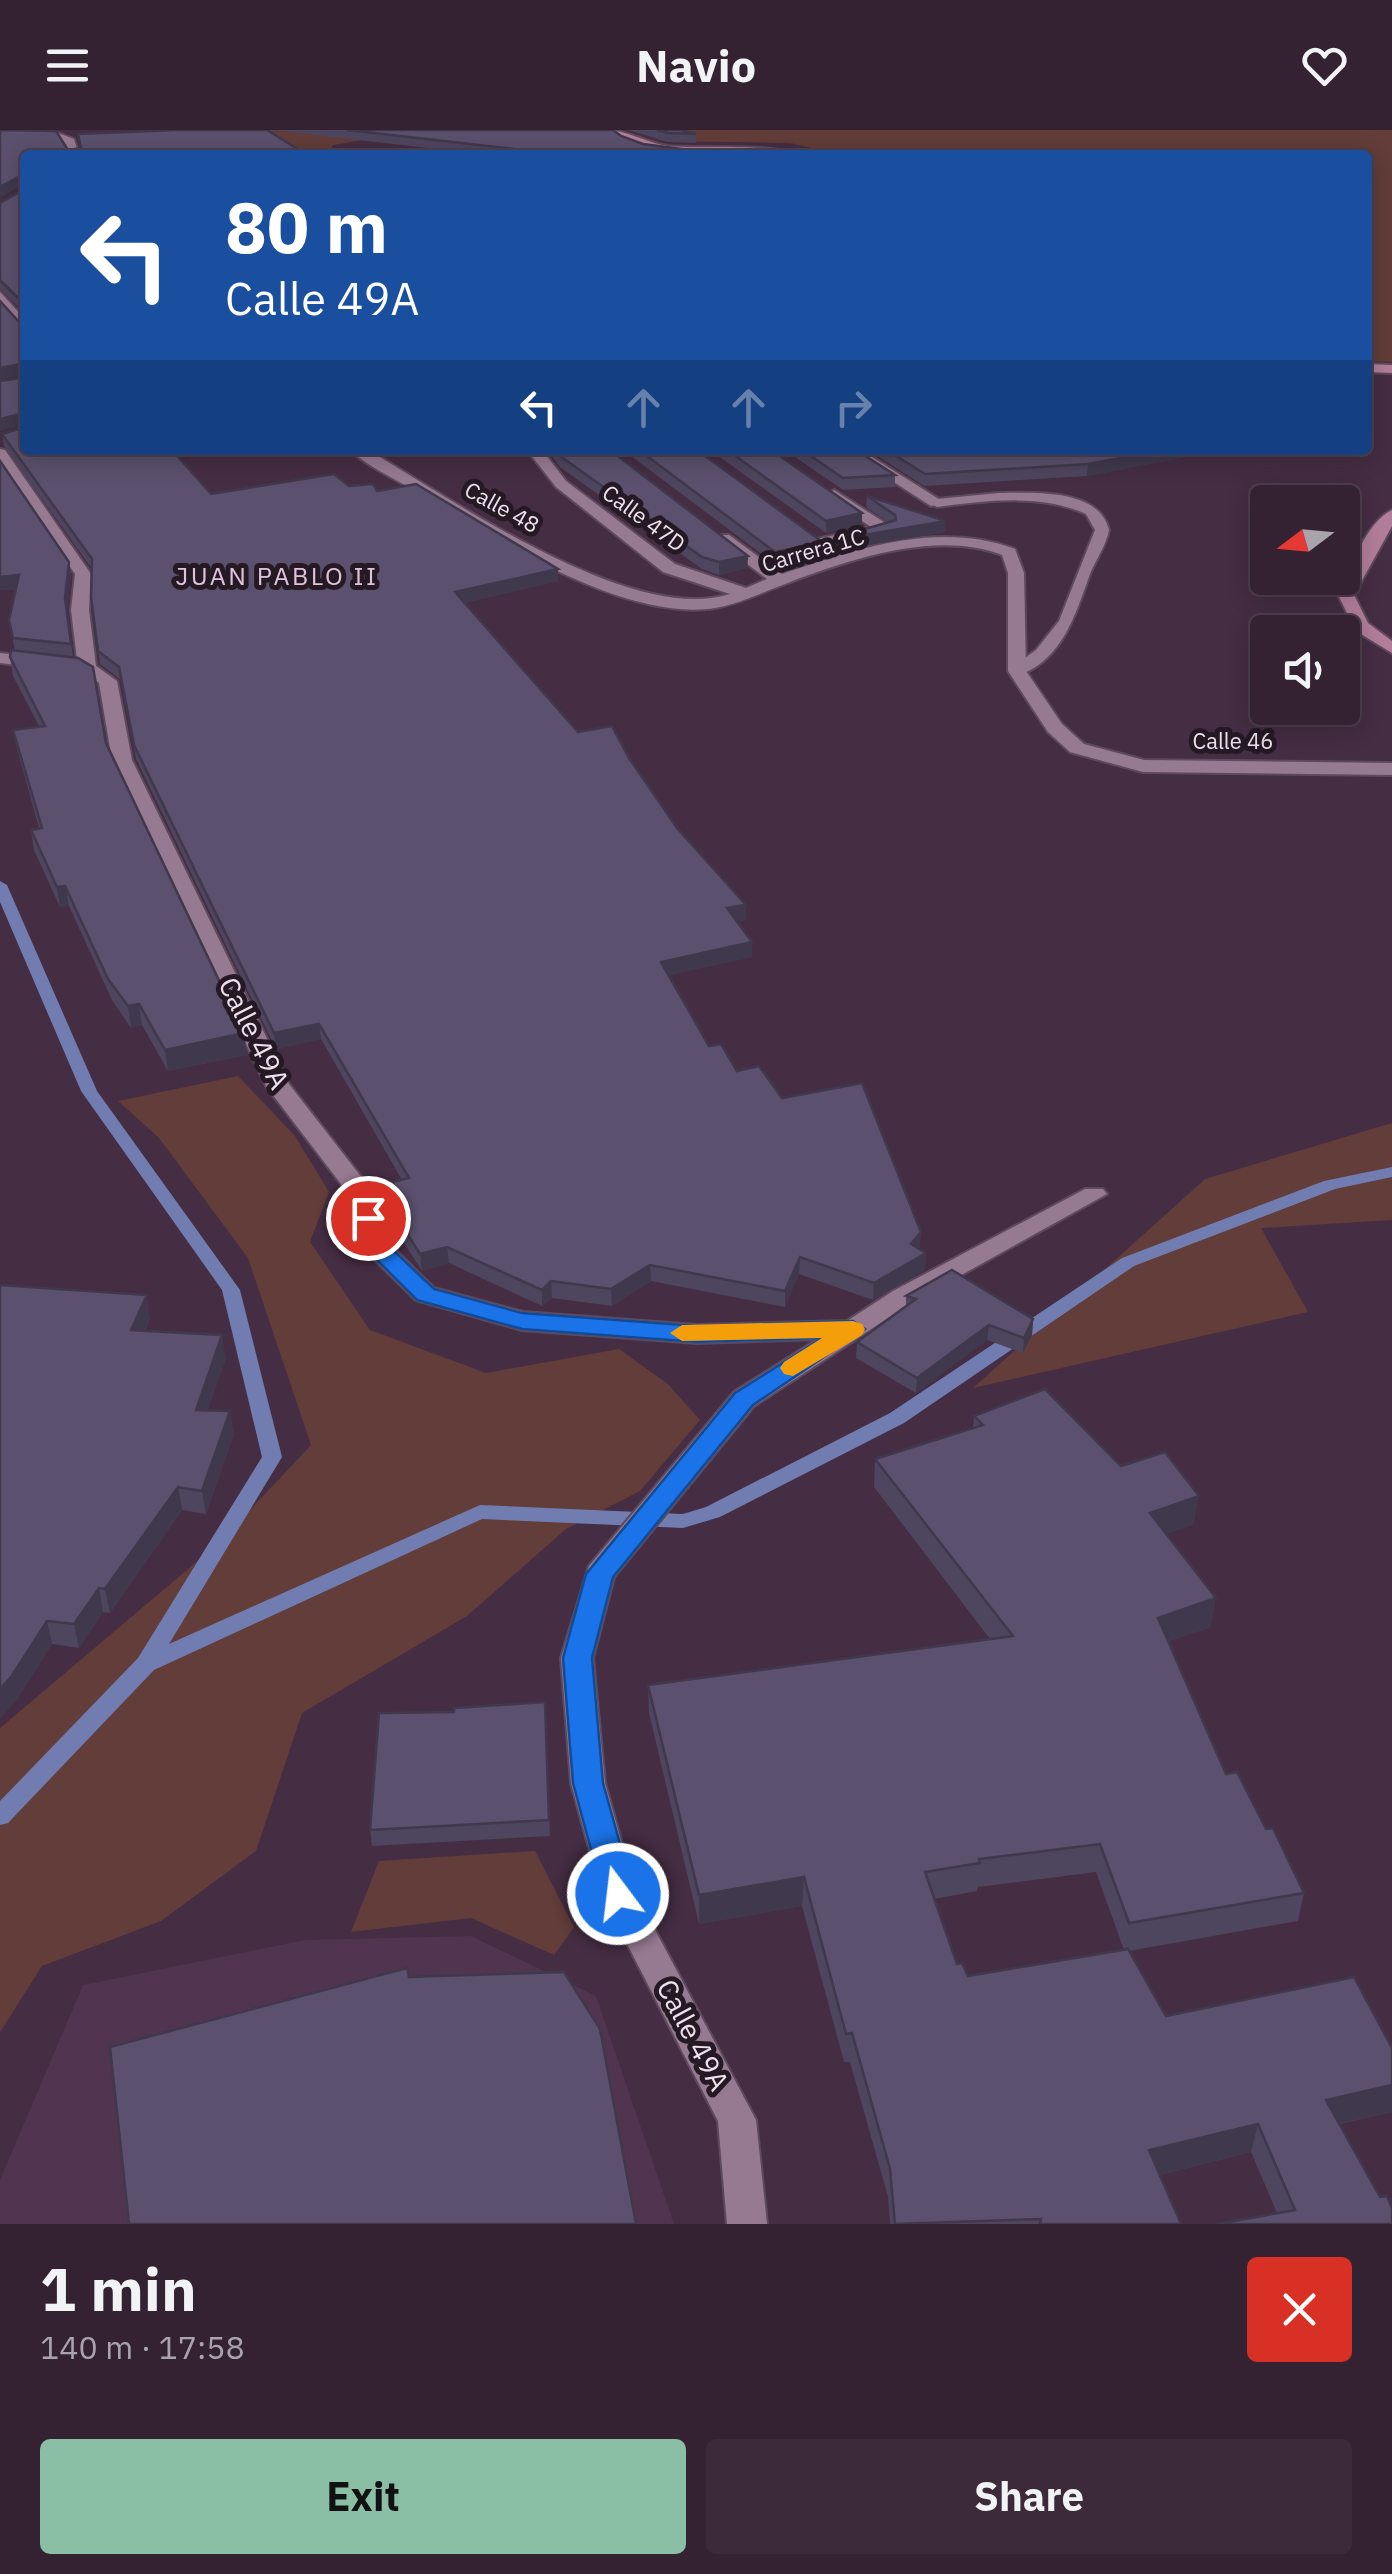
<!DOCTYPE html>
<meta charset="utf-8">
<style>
:root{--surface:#342232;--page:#3c2a3a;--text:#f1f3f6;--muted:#a9a4ac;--line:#4e3f4d;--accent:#8abfa5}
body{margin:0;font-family:"IBM Plex Sans",sans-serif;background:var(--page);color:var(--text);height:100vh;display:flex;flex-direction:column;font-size:38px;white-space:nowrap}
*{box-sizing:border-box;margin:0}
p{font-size:32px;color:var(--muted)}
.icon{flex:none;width:55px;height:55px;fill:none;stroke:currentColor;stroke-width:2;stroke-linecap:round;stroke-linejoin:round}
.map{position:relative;height:2094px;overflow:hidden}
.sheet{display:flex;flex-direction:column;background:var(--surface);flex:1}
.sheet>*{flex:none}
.guide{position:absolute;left:20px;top:20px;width:1352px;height:305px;border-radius:10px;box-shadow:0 5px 25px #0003,0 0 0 2px var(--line);background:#1a4fa0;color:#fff;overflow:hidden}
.needle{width:65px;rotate:254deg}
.tools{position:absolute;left:1250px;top:355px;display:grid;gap:20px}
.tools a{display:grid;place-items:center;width:110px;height:110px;border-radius:10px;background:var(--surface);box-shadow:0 5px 25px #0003,0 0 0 2px var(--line);font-size:50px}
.pin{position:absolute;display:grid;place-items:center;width:85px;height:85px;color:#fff;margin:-42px;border:5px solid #fff;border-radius:50%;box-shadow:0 2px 10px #0007}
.me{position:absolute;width:110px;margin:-55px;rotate:345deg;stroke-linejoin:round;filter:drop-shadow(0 0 8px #0008)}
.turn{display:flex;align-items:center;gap:35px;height:210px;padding:0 40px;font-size:45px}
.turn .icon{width:130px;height:130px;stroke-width:2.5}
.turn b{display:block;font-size:70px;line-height:85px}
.lanes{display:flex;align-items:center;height:95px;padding:0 40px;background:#0003;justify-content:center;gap:50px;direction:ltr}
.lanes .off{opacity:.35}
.round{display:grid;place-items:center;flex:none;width:105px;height:105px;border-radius:10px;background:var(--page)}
.summary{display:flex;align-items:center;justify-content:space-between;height:170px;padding:0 40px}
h1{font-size:60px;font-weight:700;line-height:75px}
.primary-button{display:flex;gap:20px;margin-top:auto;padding:20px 40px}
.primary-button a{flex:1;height:115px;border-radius:10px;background:var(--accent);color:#111;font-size:40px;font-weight:700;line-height:115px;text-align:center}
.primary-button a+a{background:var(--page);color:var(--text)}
header{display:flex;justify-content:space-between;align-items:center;height:130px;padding:0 40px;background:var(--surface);font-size:45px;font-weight:700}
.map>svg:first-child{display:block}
.built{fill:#51344f}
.green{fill:#623d39}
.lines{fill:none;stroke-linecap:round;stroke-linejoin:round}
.stream{fill:#717db1;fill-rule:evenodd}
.service-casing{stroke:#5e4a5c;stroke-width:4}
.minor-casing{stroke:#5e4a5c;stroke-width:4}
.secondary-casing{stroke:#5e4a5c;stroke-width:4}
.service{fill:#967a92;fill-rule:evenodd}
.minor{fill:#967a92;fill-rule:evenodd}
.secondary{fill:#b27d9a;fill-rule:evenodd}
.wall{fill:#4e455e;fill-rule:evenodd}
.shaded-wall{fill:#40384c}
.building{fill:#5b506d;stroke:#40384c;stroke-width:2.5}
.route{fill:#1a73e8;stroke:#114b97;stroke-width:2.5}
.slow{fill:#f59e0b}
.labels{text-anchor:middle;stroke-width:10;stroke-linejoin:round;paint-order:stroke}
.far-street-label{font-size:22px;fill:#f0e0ee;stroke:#251a24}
.far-neighbourhood-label{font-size:25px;letter-spacing:2.5px;fill:#e0c2dc;stroke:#251a24}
.street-label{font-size:28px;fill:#f0e0ee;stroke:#251a24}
</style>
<header><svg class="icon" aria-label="menu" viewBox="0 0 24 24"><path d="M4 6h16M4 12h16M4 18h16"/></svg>Navio<svg class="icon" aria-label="heart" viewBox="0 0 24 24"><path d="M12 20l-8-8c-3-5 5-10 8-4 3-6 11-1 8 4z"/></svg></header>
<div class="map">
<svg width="1392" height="2094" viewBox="0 0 1392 2094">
<rect width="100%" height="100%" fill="#452d43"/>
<path class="built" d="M 471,1806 L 596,1866 L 674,2094 L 0,2094 L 0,2050 L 83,1855 L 305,1810 Z"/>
<g class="green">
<path d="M 190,0 L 387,0 L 388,6 L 333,15 L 327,25 L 199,25 Z"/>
<path d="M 638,0 L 1392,0 L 1392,232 L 1368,231 L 1368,25 L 843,25 L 790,13 L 662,11 Z"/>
<path d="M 238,946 L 295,1006 L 329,1062 L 310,1112 L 370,1200 L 486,1243 L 619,1219 L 668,1254 L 700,1290 L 640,1361 L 566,1399 L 467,1486 L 302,1583 L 256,1721 L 161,1791 L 42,1836 L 0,1902 L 0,1598 L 220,1412 L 311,1315 L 248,1128 L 159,1008 L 118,971 Z"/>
<path d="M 1392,993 L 1392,1090 L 1261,1098 L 1308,1182 L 973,1258 L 1205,1049 Z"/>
<path d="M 535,1721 L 574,1797 L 554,1825 L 471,1788 L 351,1802 L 379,1731 Z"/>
</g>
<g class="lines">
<path class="stream" d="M 0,751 L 7,755 L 97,961 L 240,1160 L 282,1327 L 169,1514 L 480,1375 L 683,1384 L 706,1377 L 890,1283 L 1122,1128 L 1324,1051 L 1392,1037 L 1392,1047 L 1335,1059 L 1134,1136 L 904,1293 L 720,1387 L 683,1398 L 482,1389 L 154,1540 L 8,1693 L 0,1695 L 0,1671 L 138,1528 L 262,1327 L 222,1160 L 81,961 L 0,772 Z"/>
<g class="service-casing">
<path id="service" d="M 999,363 C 1033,363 1099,358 1109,400 C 1106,416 1096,429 1090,444 C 1075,485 1063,530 1017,546 L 1011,544 L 1011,538 L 1036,520 L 1059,491 L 1095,400 L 1086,384 C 1041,363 985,371 937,377 L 930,373 L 937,369 Z"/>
</g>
<g class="minor-casing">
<g id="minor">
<path d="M 58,3 L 74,9 L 79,25 L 69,25 Z"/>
<path d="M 0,162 L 25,189 L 25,202 L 0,175 Z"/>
<path d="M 0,319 L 5,320 L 91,444 L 89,480 L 96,536 L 117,551 L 132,630 L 289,954 L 366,1053 L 396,1121 L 434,1158 L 523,1182 L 697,1195 L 847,1191 L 893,1161 L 1085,1059 L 1103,1059 L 1107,1064 L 911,1173 L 754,1276 L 614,1447 L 593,1528 L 605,1653 L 636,1764 L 756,1990 L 767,2094 L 727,2094 L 718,1991 L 602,1765 L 571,1653 L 561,1528 L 589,1436 L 734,1262 L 818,1209 L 697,1213 L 522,1200 L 416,1170 L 375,1130 L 341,1054 L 266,956 L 112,630 L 99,553 L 78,538 L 71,480 L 75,444 L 0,334 Z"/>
<path d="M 350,320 L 368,320 C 452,369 632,496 730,464 L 663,442 L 556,357 L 527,320 L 542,320 L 566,351 L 675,434 L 746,458 L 767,449 L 717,411 L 717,405 L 729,405 L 782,444 C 855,419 939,390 1015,419 L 1024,443 L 1026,541 L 1062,594 L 1084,614 L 1144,630 L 1392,633 L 1392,645 L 1143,642 L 1070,622 L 1048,602 L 1008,541 L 1008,443 L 1002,425 C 934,399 845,431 780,456 C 758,464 738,474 715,478 C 625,493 489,406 414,360 C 393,348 367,336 350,320 Z"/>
<path d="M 844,320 L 861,320 L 945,373 L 931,376 Z"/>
<path d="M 834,360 L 890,396 L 890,402 L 817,415 L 817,409 L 871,397 L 828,368 L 826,365 Z"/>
<path d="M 0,523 L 42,528 L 51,533 L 42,538 L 0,533 Z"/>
</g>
</g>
<g class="secondary-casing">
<g id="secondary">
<path d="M 607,0 C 626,0 647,13 668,16 C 700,19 772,13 796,25 C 747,25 643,36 607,0 Z"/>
<path d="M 1368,234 L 1392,235 L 1392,243 L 1368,242 Z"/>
<path d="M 1392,380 L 1392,396 L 1354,465 L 1368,493 L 1392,511 L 1392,523 L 1356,501 L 1338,465 C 1351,439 1365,393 1392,380 Z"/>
</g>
</g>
<use href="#service" class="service"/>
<use href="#minor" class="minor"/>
<use href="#secondary" class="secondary"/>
</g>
<g class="wall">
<path d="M 272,0 L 613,0 L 621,6 L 643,14 L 697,21 L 794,25 L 488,25 Z"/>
<path d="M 628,0 L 681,0 L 696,4 L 696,13 L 668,12 Z"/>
<path d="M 25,59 L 25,184 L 0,159 L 0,73 Z"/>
<path d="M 2,304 L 211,364 L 349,356 L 377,361 L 558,451 L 464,473 L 578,602 L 629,628 L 677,698 L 746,790 L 737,791 L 752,812 L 752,827 L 669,845 L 709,916 L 737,941 L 782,968 L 921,1102 L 919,1119 L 926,1123 L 925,1140 L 873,1170 L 799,1144 L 785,1177 L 651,1151 L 612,1176 L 552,1168 L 542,1176 L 449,1133 L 422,1141 L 378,1072 L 377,1056 L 402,1050 L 321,909 L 276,919 L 136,629 L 121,550 L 100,534 L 91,467 L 92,439 L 4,316 Z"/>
<path d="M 547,320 L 610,320 L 748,426 L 747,438 L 719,445 L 702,439 L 560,337 Z"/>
<path d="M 623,320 L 696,320 L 824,413 L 824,425 L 775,434 Z"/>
<path d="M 710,320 L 771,320 L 862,395 L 826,403 Z"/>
<path d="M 785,320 L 856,320 L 895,345 L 895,357 L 843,360 Z"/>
<path d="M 868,320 L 1221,320 L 1087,346 L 924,356 Z"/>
<path d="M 0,331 L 69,432 L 71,445 L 67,480 L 73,527 L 16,521 L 106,613 L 247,925 L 168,941 L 142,895 L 131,898 L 112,870 L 69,776 L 60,777 L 34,720 L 31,700 L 39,698 L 17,619 L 13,600 L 39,596 L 13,546 L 10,527 L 15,521 L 9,490 L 16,459 L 0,460 Z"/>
<path d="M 867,366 L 945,402 L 846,419 L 843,416 L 844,405 L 888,392 L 866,377 Z"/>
<path d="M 0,1154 L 150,1188 L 145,1201 L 226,1228 L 207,1281 L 234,1304 L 206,1384 L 182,1380 L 110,1483 L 103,1482 L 79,1518 L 52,1514 L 16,1571 Z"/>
<path d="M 906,1166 L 1033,1189 L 1032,1205 L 1023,1223 L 987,1210 L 916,1263 L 856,1228 L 857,1212 L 906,1177 Z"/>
<path d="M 974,1286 L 1121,1336 L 1194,1394 L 1166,1404 L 1211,1497 L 1169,1511 L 1226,1644 L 1266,1699 L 1304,1763 L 1298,1791 L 1129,1821 L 1166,1886 L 1392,1918 L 1392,1982 L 1340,1994 L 1380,2067 L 1277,2083 L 1251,2022 L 1160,2045 L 1181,2094 L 890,2094 L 888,2067 L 850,1932 L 844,1932 L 802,1776 L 699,1794 L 649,1583 L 648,1555 L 990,1509 L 874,1357 L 875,1329 L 973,1298 ZM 1096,1742 L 1124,1820 L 968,1846 L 957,1834 L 934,1769 L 977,1761 L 978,1757 Z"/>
<path d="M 545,1572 L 550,1706 L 372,1716 L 370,1700 L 454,1582 Z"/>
</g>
<g class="shaded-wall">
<path d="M 22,45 L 23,54 L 0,68 L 0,57 Z"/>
<path d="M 25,233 L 25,245 L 0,249 L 0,238 Z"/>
<path d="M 25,283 L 25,295 L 0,301 L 0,289 Z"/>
<path d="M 1163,320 L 1221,320 L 1087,346 L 1088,334 Z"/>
<path d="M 862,383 L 862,395 L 826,403 L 826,391 Z"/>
<path d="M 946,391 L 945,402 L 846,419 L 847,408 Z"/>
<path d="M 824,413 L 824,425 L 775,434 L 775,422 Z"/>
<path d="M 748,426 L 747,438 L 719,445 L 719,432 Z"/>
<path d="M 69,432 L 71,445 L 67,480 L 73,527 L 65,468 Z"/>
<path d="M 558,439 L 558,451 L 456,475 L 455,462 Z"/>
<path d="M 19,445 L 21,458 L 0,460 L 0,447 Z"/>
<path d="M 65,756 L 69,776 L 60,777 L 57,757 Z"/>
<path d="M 746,775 L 746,790 L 727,793 L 727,778 Z"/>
<path d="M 752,812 L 752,827 L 662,847 L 661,832 Z"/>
<path d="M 139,874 L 142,895 L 131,898 L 128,876 Z"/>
<path d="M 319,894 L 321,909 L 276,919 L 274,903 Z"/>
<path d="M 244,903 L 247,925 L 168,941 L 165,920 Z"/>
<path d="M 921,1102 L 920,1118 L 910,1130 L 911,1114 Z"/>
<path d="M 447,1117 L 449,1133 L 422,1141 L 420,1124 Z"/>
<path d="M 926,1123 L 925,1140 L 873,1170 L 874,1153 Z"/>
<path d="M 800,1127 L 799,1144 L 785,1177 L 785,1161 Z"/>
<path d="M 650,1135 L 651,1151 L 612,1176 L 611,1159 Z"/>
<path d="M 551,1151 L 552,1168 L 542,1176 L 542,1160 Z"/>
<path d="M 147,1165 L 150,1188 L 135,1222 L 131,1200 Z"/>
<path d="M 1033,1189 L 1032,1205 L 1023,1223 L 1024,1208 Z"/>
<path d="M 989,1195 L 987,1210 L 916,1263 L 917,1248 Z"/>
<path d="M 222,1205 L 226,1228 L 199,1303 L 196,1280 Z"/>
<path d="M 230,1281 L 234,1304 L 206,1384 L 202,1361 Z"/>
<path d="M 178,1357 L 182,1380 L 110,1483 L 105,1459 Z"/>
<path d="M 1199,1366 L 1194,1394 L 1146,1411 L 1150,1383 Z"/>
<path d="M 99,1458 L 103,1482 L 79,1518 L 74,1494 Z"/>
<path d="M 1216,1468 L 1211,1497 L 1154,1516 L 1158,1488 Z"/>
<path d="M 47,1491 L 52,1514 L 16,1571 L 0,1589 L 0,1559 Z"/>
<path d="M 804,1747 L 802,1776 L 699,1794 L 699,1765 Z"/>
<path d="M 1392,1955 L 1392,1982 L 1319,1998 L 1326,1970 Z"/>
<path d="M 1258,1994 L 1251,2022 L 1143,2049 L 1149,2020 Z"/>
</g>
<g class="building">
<path d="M 0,0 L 56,1 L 68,20 L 81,18 L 78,4 L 177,0 L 267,0 L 307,25 L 25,25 L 25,45 L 22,45 L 0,57 Z"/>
<path d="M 347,0 L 613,0 L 621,6 L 643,14 L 697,21 L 787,23 L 794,25 L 566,25 Z"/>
<path d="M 657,0 L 681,0 L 696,4 L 668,3 Z"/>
<path d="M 25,59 L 25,175 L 0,150 L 0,73 Z"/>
<path d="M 0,171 L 21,194 L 25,194 L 25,233 L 0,238 Z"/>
<path d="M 25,247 L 25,283 L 0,289 L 0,251 Z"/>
<path d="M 25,297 L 25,320 L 172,320 L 211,364 L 334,344 L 349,356 L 373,354 L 377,361 L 416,354 L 558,439 L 455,462 L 578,602 L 612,596 L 629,628 L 677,698 L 746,775 L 727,778 L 752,812 L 661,832 L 709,916 L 721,914 L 737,941 L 759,936 L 782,968 L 862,953 L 921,1102 L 911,1114 L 926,1123 L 874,1153 L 800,1127 L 785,1161 L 650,1135 L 611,1159 L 551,1151 L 542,1160 L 447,1117 L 420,1124 L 377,1056 L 409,1048 L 319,894 L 274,903 L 134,615 L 119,537 L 98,521 L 91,467 L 92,429 L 2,304 Z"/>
<path d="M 555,320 L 610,320 L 748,426 L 719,432 L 702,427 L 560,326 Z"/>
<path d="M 639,320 L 697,320 L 824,413 L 775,422 Z"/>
<path d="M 727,320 L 771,320 L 862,383 L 826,391 Z"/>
<path d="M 802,320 L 856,320 L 895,345 L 843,348 Z"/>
<path d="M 887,320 L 1163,320 L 1088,334 L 925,344 Z"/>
<path d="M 0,331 L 69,432 L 65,468 L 71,514 L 13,508 L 9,490 L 19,445 L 0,447 Z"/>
<path d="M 867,366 L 946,391 L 847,408 L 844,405 L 896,390 L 895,385 Z"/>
<path d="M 11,520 L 78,528 L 93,537 L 106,613 L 244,903 L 165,920 L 139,874 L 128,876 L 108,849 L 65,756 L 57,757 L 31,700 L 42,698 L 13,600 L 45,596 L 10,527 Z"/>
<path d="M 952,1140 L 1033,1189 L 1024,1208 L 989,1195 L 917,1248 L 857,1212 L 916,1169 L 906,1166 Z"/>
<path d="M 0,1155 L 147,1165 L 131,1200 L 222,1205 L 196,1280 L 230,1281 L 202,1361 L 178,1357 L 105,1459 L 99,1458 L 74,1494 L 47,1491 L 11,1547 L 0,1559 Z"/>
<path d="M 1045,1259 L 1121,1336 L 1165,1322 L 1199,1366 L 1150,1383 L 1216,1468 L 1158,1488 L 1226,1644 L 1237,1642 L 1266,1699 L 1273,1698 L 1304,1763 L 1129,1793 L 1100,1714 L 979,1729 L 980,1733 L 925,1742 L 957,1834 L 962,1833 L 968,1846 L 1128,1819 L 1166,1886 L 1354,1847 L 1392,1918 L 1392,1955 L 1326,1970 L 1380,2067 L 1387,2066 L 1392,2078 L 1392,2094 L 1217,2094 L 1295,2080 L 1258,1994 L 1149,2020 L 1181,2094 L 1040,2094 L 1041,2089 L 895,2094 L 890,2039 L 852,1903 L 846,1904 L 804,1747 L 699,1765 L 648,1555 L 1013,1506 L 875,1329 L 983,1295 L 974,1286 Z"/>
<path d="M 545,1572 L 549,1690 L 370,1700 L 379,1583 L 454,1582 L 454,1578 Z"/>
<path d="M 407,1838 L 409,1847 L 564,1842 L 600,1899 L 636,2094 L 129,2094 L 110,1917 Z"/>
</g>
<path class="route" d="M 368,1081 L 380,1088 L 394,1121 L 434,1159 L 522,1183 L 697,1196 L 853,1191 L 865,1199 L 753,1275 L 613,1447 L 592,1528 L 603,1653 L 634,1764 L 630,1774 L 618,1778 L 607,1774 L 603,1764 L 573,1653 L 563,1528 L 586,1444 L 735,1263 L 822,1208 L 697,1212 L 522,1199 L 417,1170 L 376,1129 L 357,1088 Z"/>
<path class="slow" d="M 853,1191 L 862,1194 L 865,1199 L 862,1205 L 793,1246 L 784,1244 L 780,1238 L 784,1232 L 822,1208 L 682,1211 L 670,1203 L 682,1195 Z"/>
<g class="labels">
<g class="far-street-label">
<text transform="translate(502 377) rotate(29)" y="8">Calle 48</text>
<text transform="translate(644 388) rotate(36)" y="8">Calle 47D</text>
<text transform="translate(813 420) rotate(-16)" y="8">Carrera 1C</text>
<text x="1233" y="619">Calle 46</text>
</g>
<g class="far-neighbourhood-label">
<text x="277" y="455">JUAN PABLO II</text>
</g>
<g class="street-label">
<text transform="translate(254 903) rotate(63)" y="10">Calle 49A</text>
<text transform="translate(693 1905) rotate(62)" y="10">Calle 49A</text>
</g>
</g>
</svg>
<div class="tools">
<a><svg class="needle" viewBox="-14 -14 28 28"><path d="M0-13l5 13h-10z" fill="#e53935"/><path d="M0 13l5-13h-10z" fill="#a9a4ac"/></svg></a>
<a><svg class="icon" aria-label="sound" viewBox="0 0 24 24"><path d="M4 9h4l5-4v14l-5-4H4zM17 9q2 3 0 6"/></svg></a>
</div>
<div class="pin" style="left:368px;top:1088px;background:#d93025"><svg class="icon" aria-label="arrive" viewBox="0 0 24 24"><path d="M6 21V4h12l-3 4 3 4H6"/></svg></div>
<svg class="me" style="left:618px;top:1764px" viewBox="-20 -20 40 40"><circle r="17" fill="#1a73e8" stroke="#fff" stroke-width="3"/><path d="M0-11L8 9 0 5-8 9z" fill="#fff"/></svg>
<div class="guide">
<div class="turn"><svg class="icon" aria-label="left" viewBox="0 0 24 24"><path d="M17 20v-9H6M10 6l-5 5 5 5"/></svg><div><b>80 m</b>Calle 49A</div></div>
<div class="lanes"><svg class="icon" aria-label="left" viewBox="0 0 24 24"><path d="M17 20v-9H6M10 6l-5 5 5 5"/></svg><svg class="icon off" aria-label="ahead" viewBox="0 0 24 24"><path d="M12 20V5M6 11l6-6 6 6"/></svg><svg class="icon off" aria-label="ahead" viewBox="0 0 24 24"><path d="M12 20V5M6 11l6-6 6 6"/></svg><svg class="icon off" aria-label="right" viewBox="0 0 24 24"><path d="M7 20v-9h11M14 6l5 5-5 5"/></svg></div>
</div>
</div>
<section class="sheet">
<div class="summary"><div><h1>1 min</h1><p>140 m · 17:58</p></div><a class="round" style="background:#d93025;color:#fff"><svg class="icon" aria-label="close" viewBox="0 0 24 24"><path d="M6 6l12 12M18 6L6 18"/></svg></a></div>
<div class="primary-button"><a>Exit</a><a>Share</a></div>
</section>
